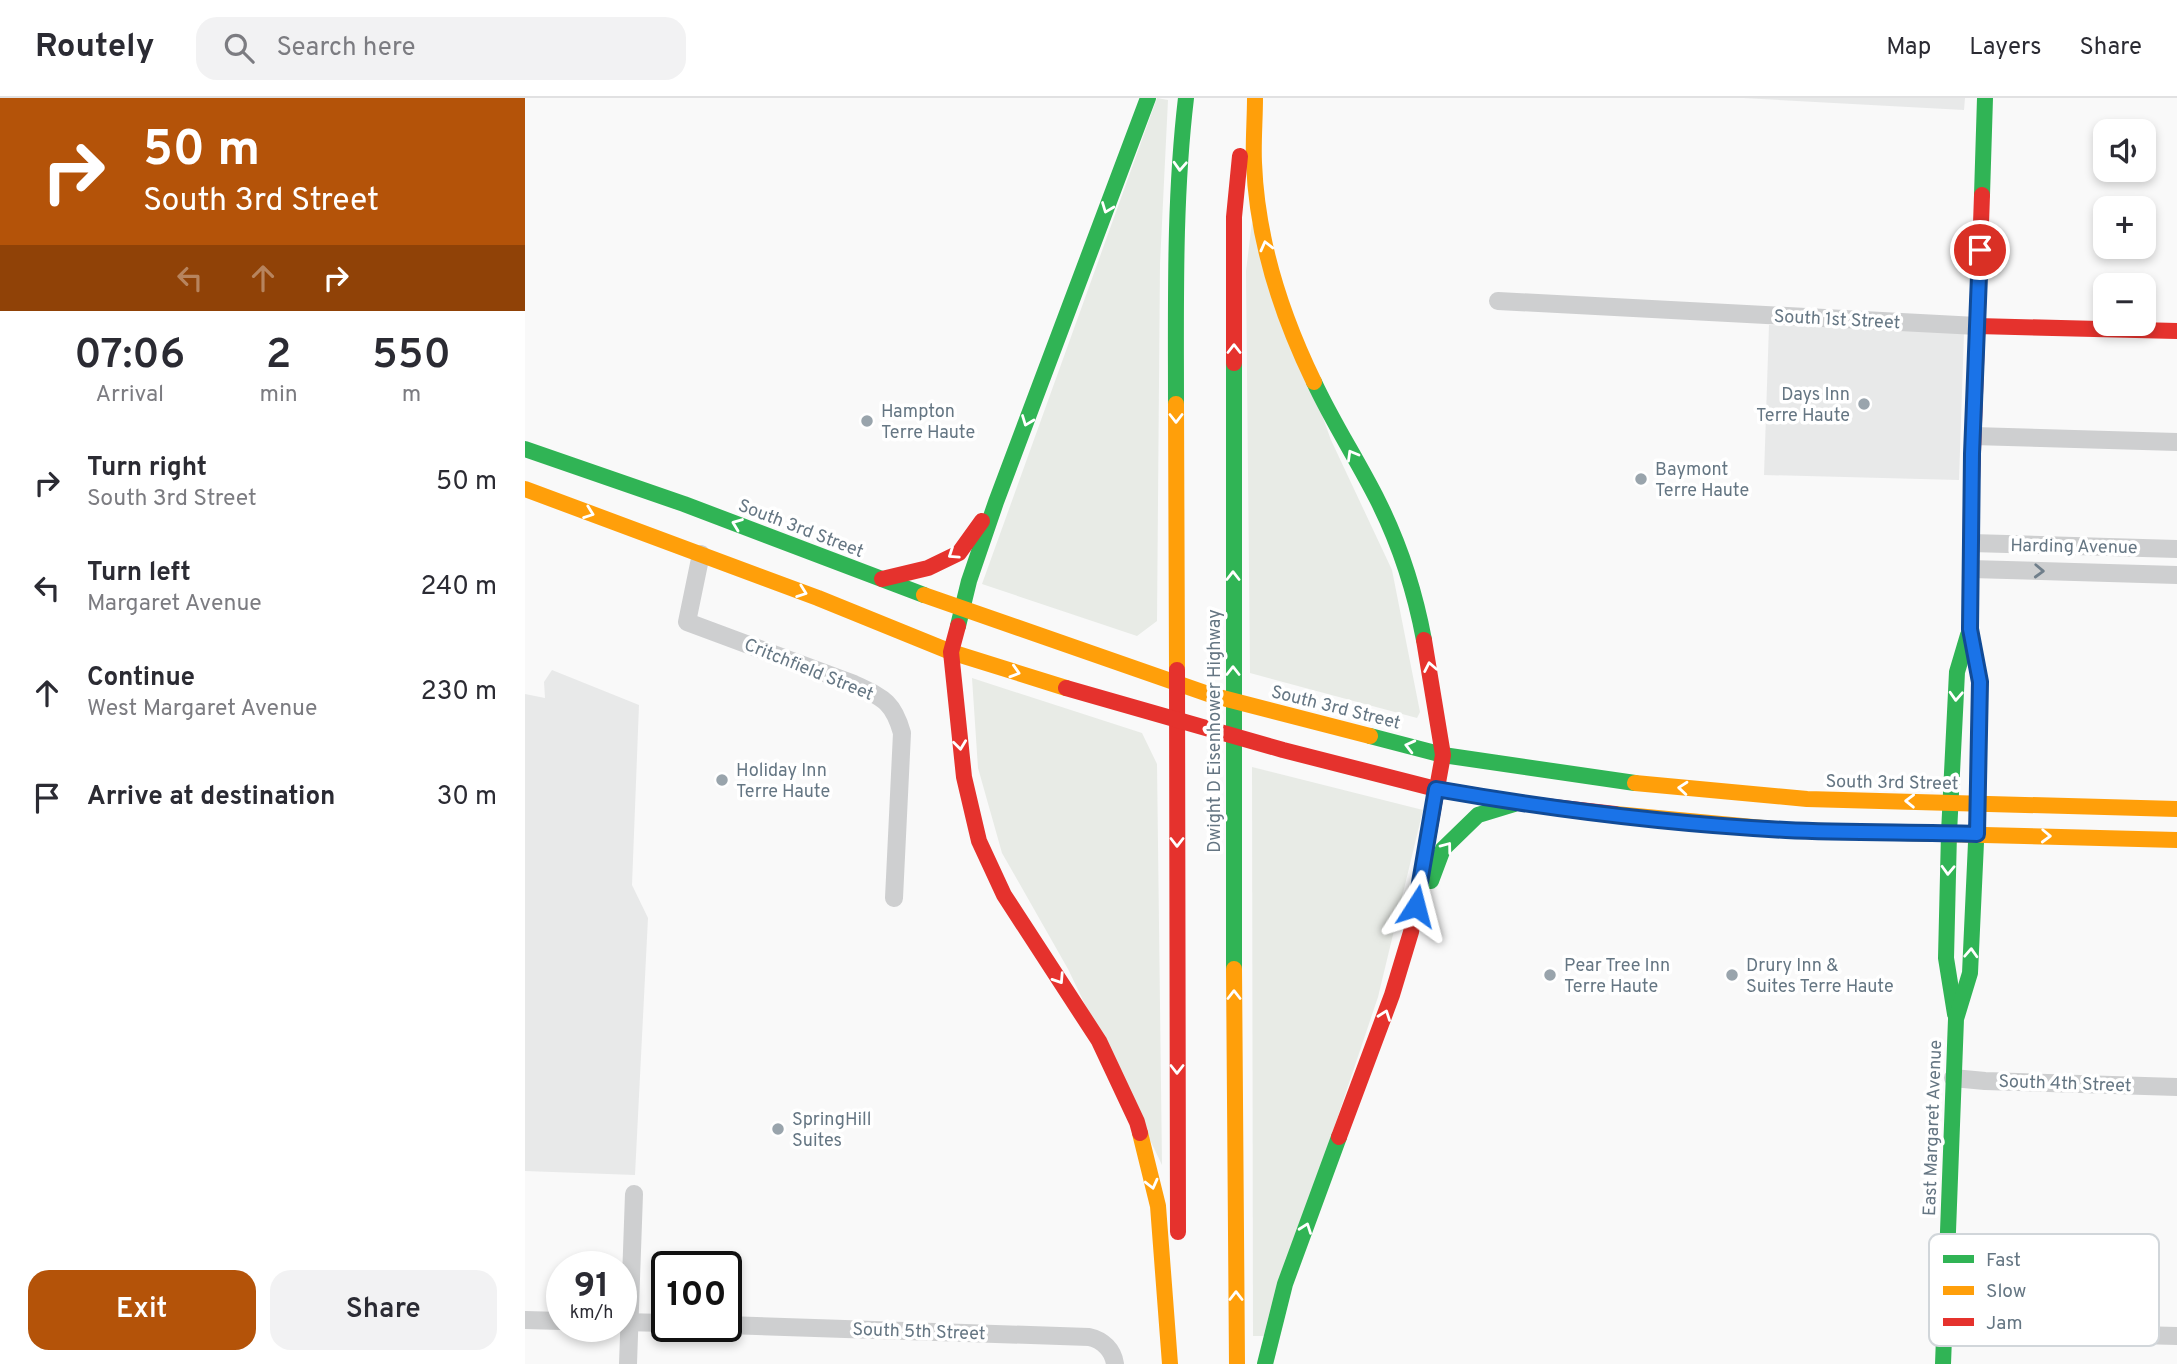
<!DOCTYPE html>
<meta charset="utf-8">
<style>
:root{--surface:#fff;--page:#f2f2f3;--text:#2b2b33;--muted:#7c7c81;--line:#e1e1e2;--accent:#b45309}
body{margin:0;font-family:Overpass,sans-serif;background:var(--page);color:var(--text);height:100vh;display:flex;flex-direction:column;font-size:26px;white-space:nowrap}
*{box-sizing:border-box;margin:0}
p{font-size:23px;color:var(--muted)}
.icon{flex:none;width:38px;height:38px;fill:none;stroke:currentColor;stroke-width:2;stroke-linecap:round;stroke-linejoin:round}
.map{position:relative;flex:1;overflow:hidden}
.panel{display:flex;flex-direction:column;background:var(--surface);width:525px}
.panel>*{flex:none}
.banner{background:#b45309;color:#fff;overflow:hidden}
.controls{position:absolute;left:1568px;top:21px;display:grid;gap:14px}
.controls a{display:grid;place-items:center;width:63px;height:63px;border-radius:14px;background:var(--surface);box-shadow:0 4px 10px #0003;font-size:35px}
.speed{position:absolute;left:21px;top:1153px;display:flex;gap:14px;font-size:35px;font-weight:700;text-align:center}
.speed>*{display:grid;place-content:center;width:91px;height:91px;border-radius:50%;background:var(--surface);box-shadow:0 4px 10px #0003;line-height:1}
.speed small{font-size:18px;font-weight:400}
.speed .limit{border:4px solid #111;border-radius:10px;background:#fff;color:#111}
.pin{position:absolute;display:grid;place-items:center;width:60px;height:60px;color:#fff;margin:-30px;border:4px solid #fff;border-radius:50%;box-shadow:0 2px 7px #0007}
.me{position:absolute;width:77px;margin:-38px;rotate:9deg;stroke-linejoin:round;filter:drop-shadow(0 0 5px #0008)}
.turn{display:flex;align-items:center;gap:24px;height:147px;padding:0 28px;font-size:32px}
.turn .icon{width:91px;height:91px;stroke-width:2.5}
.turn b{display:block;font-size:49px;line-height:60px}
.lanes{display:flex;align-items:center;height:66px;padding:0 28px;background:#0003;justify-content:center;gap:35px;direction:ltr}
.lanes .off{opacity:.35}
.eta{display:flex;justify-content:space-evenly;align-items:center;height:119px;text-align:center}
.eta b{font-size:42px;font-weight:600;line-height:49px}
.primary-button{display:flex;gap:14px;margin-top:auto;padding:14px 28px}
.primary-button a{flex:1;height:80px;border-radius:21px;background:var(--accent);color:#fff;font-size:28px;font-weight:600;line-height:80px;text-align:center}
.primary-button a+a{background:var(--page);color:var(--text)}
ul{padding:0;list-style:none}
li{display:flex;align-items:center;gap:21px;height:105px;padding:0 28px}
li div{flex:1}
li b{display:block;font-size:26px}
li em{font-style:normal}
header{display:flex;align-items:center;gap:42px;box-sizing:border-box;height:98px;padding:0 35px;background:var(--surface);border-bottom:2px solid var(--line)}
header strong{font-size:33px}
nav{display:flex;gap:38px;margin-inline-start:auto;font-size:24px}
.search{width:490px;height:63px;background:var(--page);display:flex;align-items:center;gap:18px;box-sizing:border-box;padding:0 24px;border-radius:21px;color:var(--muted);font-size:26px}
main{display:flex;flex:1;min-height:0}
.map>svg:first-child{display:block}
.built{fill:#e8e9e9}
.green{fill:#e8ebe6}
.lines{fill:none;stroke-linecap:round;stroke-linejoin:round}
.street{stroke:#cecfd0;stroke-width:18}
.fast{stroke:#30b455;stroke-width:16}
.slow{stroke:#ff9f0a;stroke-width:16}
.jam{stroke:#e5322d;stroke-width:16}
.oneway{stroke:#fff}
.oneway2{stroke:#707f8b}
.route-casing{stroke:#114b97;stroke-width:18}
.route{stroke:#1a73e8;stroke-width:12}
.poi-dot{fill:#99a4ac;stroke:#fff;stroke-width:2.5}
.labels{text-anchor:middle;stroke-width:7;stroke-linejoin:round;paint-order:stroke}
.street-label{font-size:18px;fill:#657683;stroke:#fff}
.poi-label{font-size:18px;fill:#657683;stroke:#fff;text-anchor:start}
.key{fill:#fff;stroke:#d1d6da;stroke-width:2}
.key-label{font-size:19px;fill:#657683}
</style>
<header>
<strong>Routely</strong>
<div class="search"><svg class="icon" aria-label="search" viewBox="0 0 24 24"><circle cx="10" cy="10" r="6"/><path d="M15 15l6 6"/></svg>Search here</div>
<nav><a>Map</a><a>Layers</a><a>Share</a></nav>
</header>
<main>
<section class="panel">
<div class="banner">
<div class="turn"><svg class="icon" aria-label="right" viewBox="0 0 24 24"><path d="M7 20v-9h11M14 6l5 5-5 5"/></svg><div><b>50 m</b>South 3rd Street</div></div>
<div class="lanes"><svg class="icon off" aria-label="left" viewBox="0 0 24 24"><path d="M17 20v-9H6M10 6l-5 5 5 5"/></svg><svg class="icon off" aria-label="ahead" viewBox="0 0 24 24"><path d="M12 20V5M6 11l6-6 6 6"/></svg><svg class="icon" aria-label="right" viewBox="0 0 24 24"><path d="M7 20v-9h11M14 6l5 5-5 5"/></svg></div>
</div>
<div class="eta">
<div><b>07:06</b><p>Arrival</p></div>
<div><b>2</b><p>min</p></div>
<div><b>550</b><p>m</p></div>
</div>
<ul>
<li><svg class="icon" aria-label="right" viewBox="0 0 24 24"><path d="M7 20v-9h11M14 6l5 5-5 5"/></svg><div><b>Turn right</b><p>South 3rd Street</p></div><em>50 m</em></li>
<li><svg class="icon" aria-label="left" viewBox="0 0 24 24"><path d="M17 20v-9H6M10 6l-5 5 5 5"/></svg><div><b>Turn left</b><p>Margaret Avenue</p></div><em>240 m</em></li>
<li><svg class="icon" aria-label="ahead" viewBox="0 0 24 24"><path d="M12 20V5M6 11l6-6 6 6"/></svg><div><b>Continue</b><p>West Margaret Avenue</p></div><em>230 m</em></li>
<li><svg class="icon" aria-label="arrive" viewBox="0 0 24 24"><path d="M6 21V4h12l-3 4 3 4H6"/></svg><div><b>Arrive at destination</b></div><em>30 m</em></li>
</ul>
<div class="primary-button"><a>Exit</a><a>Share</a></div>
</section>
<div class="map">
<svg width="1652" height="1266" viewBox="0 0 1652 1266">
<rect width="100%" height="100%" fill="#f9f9f9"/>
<g class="built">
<path d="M 1218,0 L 1440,0 L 1439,12 Z"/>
<path d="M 1244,227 L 1439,235 L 1434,382 L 1239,377 Z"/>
<path d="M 27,572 L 114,607 L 107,787 L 123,820 L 110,1077 L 0,1073 L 0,596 L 20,600 L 19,584 Z"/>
</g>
<g class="green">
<path d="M 632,0 L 643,2 L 635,166 L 632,523 L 612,538 L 457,486 Z"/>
<path d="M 727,124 L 806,342 L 867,472 L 895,614 L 892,620 L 725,575 L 721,173 Z"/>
<path d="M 447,580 L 617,635 L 632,666 L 637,1067 L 543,871 L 477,755 L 453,670 Z"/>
<path d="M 727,669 L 898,712 L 853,899 L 739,1238 L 728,1238 Z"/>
</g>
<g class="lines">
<g class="street">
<path d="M 973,203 L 1452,228"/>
<path d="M 1448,338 L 1652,344"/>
<path d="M 1446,445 L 1652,451"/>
<path d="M 176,456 L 162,524 L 329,586 C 358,600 368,603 377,635 L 369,800"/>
<path d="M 1446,471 L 1652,477"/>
<path d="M 1428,980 L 1460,983 L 1652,989"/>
<path d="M 0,1222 L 37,1223"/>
<path d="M 96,1224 L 142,1225"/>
<path d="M 201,1227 L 564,1239 C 578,1242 588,1252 590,1266"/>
<path d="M 1419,1232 L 1652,1238"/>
<path d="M 103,1266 L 109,1096"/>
</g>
<g class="fast">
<path d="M 1457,97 L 1460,0"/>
<path d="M 709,265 L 709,871"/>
<path d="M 789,284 C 808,325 833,363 853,403 C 875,447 890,494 899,542"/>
<path d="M 651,306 C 651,204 649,101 661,0"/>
<path d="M 0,351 L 159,406 L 399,497"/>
<path d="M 433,528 L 444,483 L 471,404 L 623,0"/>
<path d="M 845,638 L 918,657 L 1110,685"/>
<path d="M 906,783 L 918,751 L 953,717 L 989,706"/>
<path d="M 1430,916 L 1421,860 L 1424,735 L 1432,574 L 1443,537"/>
<path d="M 740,1266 L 760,1186 L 814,1039"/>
<path d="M 1418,1266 L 1431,921 L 1445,875 L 1453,701"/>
</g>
<g class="slow">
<path d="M 730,0 C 730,22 728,44 729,65 C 732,142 756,216 789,284"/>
<path d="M 651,306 L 652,572"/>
<path d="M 0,391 L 293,500 L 426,554 L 541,590"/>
<path d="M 399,497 L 686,597 L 845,638"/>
<path d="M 1110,685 L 1282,701 L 1652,711"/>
<path d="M 1090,716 L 1260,732 L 1652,742"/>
<path d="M 709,871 L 712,1266"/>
<path d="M 615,1035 L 633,1108 L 645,1266"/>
</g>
<g class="jam">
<path d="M 1452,228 L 1652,233"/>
<path d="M 709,265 L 709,119 L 715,58"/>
<path d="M 357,481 L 403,470 L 434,455 L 457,423"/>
<path d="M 433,528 L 426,554 L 439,679 L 454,743 L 479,797 L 574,943 L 612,1024 L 615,1035"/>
<path d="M 652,572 L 653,1134"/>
<path d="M 541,590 L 758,652 L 911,691 L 995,705 L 1090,716"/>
<path d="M 1453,701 L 1455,585 L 1445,531 L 1446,411 L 1457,97"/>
<path d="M 814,1039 L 867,897 L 886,834 L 918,657 L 899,542"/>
</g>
</g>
<defs><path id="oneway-chevron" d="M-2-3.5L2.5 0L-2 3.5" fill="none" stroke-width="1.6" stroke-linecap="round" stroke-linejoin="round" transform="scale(1.75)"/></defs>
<g class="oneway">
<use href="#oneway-chevron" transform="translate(655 68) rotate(93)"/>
<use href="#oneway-chevron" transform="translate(582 110) rotate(111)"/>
<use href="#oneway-chevron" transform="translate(741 148) rotate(-104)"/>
<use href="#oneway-chevron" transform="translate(709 251) rotate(-90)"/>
<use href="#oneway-chevron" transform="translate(651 320) rotate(90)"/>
<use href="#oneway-chevron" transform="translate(502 323) rotate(111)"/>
<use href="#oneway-chevron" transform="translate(827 357) rotate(-120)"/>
<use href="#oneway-chevron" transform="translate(64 415) rotate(20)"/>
<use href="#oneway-chevron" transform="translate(212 426) rotate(-159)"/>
<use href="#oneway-chevron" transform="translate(428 456) rotate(146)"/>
<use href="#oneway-chevron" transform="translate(708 478) rotate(-90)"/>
<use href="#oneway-chevron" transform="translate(277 494) rotate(20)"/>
<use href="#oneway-chevron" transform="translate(905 569) rotate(-101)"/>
<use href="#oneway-chevron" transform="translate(708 573) rotate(-90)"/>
<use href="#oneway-chevron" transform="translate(490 574) rotate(17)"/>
<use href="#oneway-chevron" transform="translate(1431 598) rotate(93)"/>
<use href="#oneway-chevron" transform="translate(435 647) rotate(83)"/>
<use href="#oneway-chevron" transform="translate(885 648) rotate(-166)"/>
<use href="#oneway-chevron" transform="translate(1158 690) rotate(-175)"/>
<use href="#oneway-chevron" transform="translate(1385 703) rotate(-179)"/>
<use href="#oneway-chevron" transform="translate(1521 738) rotate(2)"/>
<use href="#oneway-chevron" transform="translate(652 744) rotate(90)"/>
<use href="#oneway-chevron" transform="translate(922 749) rotate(-53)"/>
<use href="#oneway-chevron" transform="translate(1423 772) rotate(92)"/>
<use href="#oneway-chevron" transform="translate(1446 855) rotate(-87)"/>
<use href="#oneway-chevron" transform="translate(534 881) rotate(57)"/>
<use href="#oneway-chevron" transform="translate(709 897) rotate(-90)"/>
<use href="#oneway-chevron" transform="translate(860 917) rotate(-70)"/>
<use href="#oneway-chevron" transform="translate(652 971) rotate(90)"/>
<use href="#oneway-chevron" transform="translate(627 1086) rotate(76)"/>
<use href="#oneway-chevron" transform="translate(781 1130) rotate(-70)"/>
<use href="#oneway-chevron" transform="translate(711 1198) rotate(-90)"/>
</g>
<use class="oneway2" href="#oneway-chevron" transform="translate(1514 473) rotate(2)"/>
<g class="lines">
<g class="route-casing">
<path id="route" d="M 891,808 L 911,691 C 1025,711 1145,726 1261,732 C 1324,735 1388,734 1452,736 L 1455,584 L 1445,531 L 1447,356 L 1455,152"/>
</g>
<use href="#route" class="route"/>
</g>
<g class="poi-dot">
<circle cx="1339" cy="306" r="7"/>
<circle cx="342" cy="323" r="7"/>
<circle cx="1116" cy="381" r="7"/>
<circle cx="197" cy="682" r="7"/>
<circle cx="1025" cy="877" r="7"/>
<circle cx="1207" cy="877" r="7"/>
<circle cx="253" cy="1031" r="7"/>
</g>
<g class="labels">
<g class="street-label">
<text transform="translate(1312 221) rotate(3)" y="6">South 1st Street</text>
<text transform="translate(276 430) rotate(21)" y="6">South 3rd Street</text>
<text transform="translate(1549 448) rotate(1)" y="6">Harding Avenue</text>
<text transform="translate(284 571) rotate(22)" y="6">Critchfield Street</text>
<text transform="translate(811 609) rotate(14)" y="6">South 3rd Street</text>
<text transform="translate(689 633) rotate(-90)" y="6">Dwight D Eisenhower Highway</text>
<text transform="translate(1367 684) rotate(1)" y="6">South 3rd Street</text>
<text transform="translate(1540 985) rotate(2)" y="6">South 4th Street</text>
<text transform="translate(1407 1030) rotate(-88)" y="6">East Margaret Avenue</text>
<text transform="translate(394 1233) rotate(2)" y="6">South 5th Street</text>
</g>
<g class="poi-label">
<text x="1325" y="302" text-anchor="end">Days Inn<tspan x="1325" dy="21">Terre Haute</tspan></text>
<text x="356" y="319">Hampton<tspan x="356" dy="21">Terre Haute</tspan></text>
<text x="1130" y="377">Baymont<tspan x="1130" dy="21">Terre Haute</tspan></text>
<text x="211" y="678">Holiday Inn<tspan x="211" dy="21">Terre Haute</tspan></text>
<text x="1039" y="873">Pear Tree Inn<tspan x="1039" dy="21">Terre Haute</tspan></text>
<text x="1221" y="873">Drury Inn &amp;<tspan x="1221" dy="21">Suites Terre Haute</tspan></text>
<text x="267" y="1027">SpringHill<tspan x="267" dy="21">Suites</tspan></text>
</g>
</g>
<rect x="1404" y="1136" width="230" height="112" rx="10" class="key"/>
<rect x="1418" y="1157" width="31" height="8" fill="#30b455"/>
<rect x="1418" y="1188" width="31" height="9" fill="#ff9f0a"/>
<rect x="1418" y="1220" width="31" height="8" fill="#e5322d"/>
<g class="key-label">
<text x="1461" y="1168">Fast</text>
<text x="1461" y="1199">Slow</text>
<text x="1461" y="1231">Jam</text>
</g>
</svg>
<div class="controls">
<a><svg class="icon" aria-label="sound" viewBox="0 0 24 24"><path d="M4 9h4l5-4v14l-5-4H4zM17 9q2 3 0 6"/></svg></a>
<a>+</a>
<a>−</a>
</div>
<div class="speed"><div>91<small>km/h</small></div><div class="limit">100</div></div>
<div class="pin" style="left:1455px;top:152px;background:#d93025"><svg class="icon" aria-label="arrive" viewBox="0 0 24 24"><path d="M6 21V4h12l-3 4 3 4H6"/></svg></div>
<svg class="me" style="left:891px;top:808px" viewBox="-20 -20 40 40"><path d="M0-17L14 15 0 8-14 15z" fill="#1a73e8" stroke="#fff" stroke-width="4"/></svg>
</div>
</main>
